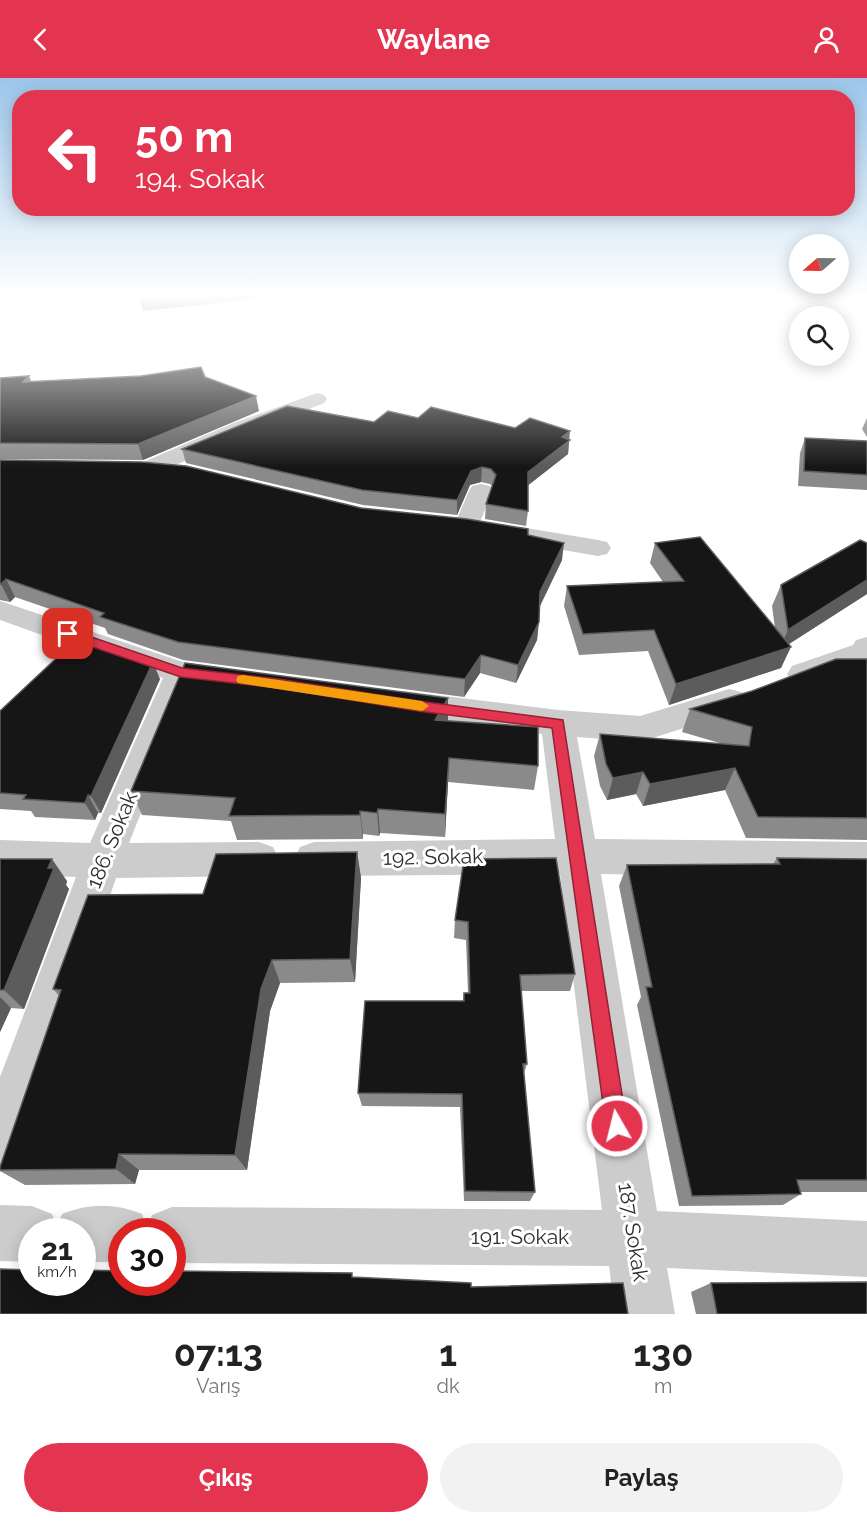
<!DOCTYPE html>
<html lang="tr">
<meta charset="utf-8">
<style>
:root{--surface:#fff;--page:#f2f2f2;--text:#222;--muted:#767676;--accent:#e33550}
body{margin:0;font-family:Raleway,sans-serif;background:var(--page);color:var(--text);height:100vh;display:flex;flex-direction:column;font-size:22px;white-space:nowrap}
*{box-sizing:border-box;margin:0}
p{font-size:20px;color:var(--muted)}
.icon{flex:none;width:33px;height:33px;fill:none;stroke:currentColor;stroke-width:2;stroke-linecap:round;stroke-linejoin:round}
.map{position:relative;height:1236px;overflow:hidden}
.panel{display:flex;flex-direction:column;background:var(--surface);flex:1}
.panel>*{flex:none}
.top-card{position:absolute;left:12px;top:12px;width:843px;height:126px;border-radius:24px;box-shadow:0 3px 15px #0003;background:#e33550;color:#fff;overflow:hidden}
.needle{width:39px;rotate:250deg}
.fabs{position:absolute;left:789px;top:156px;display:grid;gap:12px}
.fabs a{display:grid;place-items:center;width:60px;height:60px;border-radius:50%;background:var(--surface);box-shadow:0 3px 15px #0003;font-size:30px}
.speed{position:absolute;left:18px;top:1140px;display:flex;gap:12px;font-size:30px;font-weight:700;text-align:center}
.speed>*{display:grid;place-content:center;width:78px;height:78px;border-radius:50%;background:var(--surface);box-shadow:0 3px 15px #0003;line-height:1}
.speed small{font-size:15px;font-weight:400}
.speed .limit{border:9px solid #d22;background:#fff;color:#111}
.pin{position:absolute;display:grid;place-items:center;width:51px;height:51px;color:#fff;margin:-26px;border-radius:12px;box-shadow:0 3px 9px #0006}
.me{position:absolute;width:66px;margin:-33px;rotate:352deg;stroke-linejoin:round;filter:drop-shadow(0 0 4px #0008)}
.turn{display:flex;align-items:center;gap:21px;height:126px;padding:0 24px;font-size:27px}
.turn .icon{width:78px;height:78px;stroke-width:2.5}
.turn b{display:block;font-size:42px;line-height:51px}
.eta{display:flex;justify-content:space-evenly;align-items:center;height:102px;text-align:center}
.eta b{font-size:36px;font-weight:700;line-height:42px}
.cta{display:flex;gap:12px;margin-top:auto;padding:12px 24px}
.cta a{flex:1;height:69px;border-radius:36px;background:var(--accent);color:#fff;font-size:24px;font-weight:700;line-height:69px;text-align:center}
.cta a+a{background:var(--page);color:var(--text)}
header{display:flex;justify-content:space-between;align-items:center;height:78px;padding:0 24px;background:var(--accent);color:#fff;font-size:27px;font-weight:700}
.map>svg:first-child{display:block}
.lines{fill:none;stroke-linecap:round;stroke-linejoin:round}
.street{fill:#ccc;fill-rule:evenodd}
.wall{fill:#8a8a8a}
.shaded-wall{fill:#5c5c5c}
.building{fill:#161616;stroke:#5c5c5c;stroke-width:1.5}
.route{fill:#e33550;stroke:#942234;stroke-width:1.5}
.slow{fill:#f59e0b}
.labels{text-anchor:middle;stroke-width:6;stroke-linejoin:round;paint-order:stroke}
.near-street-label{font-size:21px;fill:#2f2f2f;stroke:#fff}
</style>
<header><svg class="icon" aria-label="back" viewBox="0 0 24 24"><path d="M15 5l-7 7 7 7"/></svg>Waylane<svg class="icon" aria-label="person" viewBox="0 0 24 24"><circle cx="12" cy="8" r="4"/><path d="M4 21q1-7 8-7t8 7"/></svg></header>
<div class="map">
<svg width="867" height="1236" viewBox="0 0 867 1236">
<rect width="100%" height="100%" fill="#fff"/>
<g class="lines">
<g class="street">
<path d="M 317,315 L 324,317 L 327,321 L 324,325 L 247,356 L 155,396 L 147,398 L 139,396 L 135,391 L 139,386 L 231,346 Z"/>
<path d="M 481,406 L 490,408 L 493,413 L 476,453 L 467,456 L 458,453 L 454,448 L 469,413 L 472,408 Z"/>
<path d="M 520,449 L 598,462 L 607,464 L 611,470 L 607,476 L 598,478 L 511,463 L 507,457 L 511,451 Z"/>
<path d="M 0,523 L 183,584 L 238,592 L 243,600 L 238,608 L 227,611 L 192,607 L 129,765 L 259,764 L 273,769 L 279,781 L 273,793 L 259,798 L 116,800 L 26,1068 L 19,1087 L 0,1094 L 0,999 L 76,799 L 0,796 L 0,762 L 90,765 L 163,600 L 0,542 Z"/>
<path d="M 867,559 L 867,584 L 803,607 L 792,604 L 787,596 L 792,588 L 853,567 L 856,562 Z"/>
<path d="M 729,611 L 741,614 L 746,623 L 741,632 L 640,664 L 577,659 L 595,761 L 867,764 L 867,800 L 601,796 L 657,1133 L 867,1143 L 867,1199 L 667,1190 L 675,1236 L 615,1236 L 609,1188 L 172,1185 L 172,1154 L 122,1154 L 122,1184 L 82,1184 L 82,1154 L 32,1154 L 32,1184 L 0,1183 L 0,1127 L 32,1128 L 52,1136 L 57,1148 L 62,1136 C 89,1125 115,1125 142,1136 L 147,1149 L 152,1137 L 172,1129 L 602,1132 L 560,796 L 314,798 L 300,793 L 294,781 L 300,769 L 314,764 L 555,761 L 542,656 L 403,637 L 391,634 L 386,625 L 391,616 L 403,613 L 558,632 L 640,638 Z"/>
</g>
</g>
<g class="wall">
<path d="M 29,298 L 31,304 L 205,299 L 259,333 L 143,382 L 0,381 L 0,300 Z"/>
<path d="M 867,340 L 867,359 L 862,351 Z"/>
<path d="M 374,344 L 515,350 L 569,362 L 568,376 L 528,407 L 528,433 L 526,448 L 485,441 L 486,426 L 492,408 L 490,406 L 481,404 L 470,407 L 457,437 L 363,427 L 186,385 L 182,371 Z"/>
<path d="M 805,360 L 867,363 L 867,412 L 798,408 L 800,375 Z"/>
<path d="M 0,382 L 361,430 L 528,457 L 562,482 L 540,528 L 537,562 L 516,605 L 480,595 L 464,619 L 183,582 L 108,556 L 105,550 L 15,519 L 10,524 L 0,522 Z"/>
<path d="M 655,465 L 775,550 L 772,528 L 781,507 L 867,465 L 867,516 L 789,566 L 781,590 L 669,627 L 648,573 L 579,577 L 564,528 L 567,508 L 663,504 L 650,485 Z"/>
<path d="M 867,581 L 867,762 L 746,760 L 725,712 L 643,728 L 636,716 L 607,722 L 600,708 L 594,678 L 600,656 L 723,666 L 682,654 L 690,631 Z"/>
<path d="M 160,601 L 101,735 L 98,735 L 95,742 L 35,739 L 31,733 L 0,731 L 0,633 Z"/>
<path d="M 448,643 L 538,688 L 534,712 L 448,704 L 445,759 L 380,755 L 379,758 L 363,756 L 363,761 L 237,762 L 231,743 L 142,737 L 131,713 Z"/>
<path d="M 357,774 L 361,800 L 355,904 L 280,905 L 270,933 L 247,1092 L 139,1092 L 135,1106 L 25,1107 L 0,1093 L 0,1089 L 59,918 L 53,911 L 203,816 Z"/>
<path d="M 777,780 L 867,781 L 867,1114 L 801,1114 L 801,1116 L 783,1127 L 679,1128 L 637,927 L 641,919 L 619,808 L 627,787 L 773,786 Z"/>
<path d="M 0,781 L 67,803 L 66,807 L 69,811 L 24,931 L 11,930 L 0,954 Z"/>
<path d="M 464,781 L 575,896 L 570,913 L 521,913 L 527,986 L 524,995 L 535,1114 L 530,1123 L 464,1123 L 460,1029 L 362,1028 L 358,1015 L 463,923 L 464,915 L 468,915 L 466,862 L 454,860 L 455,842 Z"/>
<path d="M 711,1205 L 867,1236 L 696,1236 L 691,1214 Z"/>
</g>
<g class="shaded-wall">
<path d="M 167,216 L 257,216 L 257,221 L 143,233 L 139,219 Z"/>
<path d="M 29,298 L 35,313 L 23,304 Z"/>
<path d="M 256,318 L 259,333 L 143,382 L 138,366 Z"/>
<path d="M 570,353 L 568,376 L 526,409 L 528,394 L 562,359 Z"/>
<path d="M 482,389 L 481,404 L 470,407 L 457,437 L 457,422 L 471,393 Z"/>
<path d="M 564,465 L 562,482 L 538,532 L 540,514 Z"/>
<path d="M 6,501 L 15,519 L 10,524 L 1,506 Z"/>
<path d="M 867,502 L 867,516 L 778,573 L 788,552 Z"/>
<path d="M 539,544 L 537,562 L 516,605 L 518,587 Z"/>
<path d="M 791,569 L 781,590 L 669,627 L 676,606 Z"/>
<path d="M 481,577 L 480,595 L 464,619 L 465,601 Z"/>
<path d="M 153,584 L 160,601 L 101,735 L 91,718 Z"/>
<path d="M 448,620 L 448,645 L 435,642 Z"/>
<path d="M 449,680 L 448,704 L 445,759 L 445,736 Z"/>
<path d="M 735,690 L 725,712 L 643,728 L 650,706 Z"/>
<path d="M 643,694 L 636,716 L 607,722 L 613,700 Z"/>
<path d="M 88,717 L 98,735 L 95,742 L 85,725 Z"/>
<path d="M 378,731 L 380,755 L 379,758 L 377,735 Z"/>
<path d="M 360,733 L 363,756 L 363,761 L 360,737 Z"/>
<path d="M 357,774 L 361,800 L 355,904 L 350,881 Z"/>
<path d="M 52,781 L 67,803 L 66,807 L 69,811 L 24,931 L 4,912 L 48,790 Z"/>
<path d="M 272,882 L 280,905 L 270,933 L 247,1092 L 235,1077 L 261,911 Z"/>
<path d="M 0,919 L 11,930 L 0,954 Z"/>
<path d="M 119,1076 L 139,1092 L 135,1106 L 116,1091 Z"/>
</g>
<g class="building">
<path d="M 139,216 L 167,216 L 139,219 Z"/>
<path d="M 201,289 L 205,299 L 256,318 L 138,366 L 0,365 L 0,300 L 29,298 L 23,304 L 141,298 Z"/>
<path d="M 287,328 L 374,344 L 388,333 L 418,340 L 431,329 L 515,350 L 530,340 L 570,353 L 562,359 L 570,362 L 528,394 L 528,433 L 486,426 L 496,397 L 491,391 L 482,389 L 471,393 L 457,422 L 362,412 L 182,371 Z"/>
<path d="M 805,360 L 867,363 L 867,397 L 804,393 Z"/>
<path d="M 0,382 L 142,384 L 186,388 L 361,430 L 467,441 L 528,451 L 528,457 L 564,465 L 540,514 L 539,544 L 518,587 L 481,577 L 465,601 L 178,564 L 100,539 L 104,535 L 6,501 L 1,506 L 0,506 Z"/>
<path d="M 700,459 L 791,569 L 676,606 L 654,552 L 583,556 L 567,508 L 684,503 L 655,465 Z"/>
<path d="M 860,462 L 867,465 L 867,502 L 788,552 L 781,507 Z"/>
<path d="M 80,558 L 153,584 L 91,718 L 88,717 L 85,725 L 23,721 L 26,717 L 0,715 L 0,633 Z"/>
<path d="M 836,581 L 867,581 L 867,740 L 758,739 L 735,690 L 650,706 L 643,694 L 613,700 L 606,686 L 600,656 L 749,668 L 752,649 L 690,631 L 752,613 Z"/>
<path d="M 185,585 L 448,620 L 435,642 L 538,649 L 538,688 L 449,680 L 445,736 L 378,731 L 377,735 L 360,733 L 360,737 L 229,738 L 235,720 L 131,713 Z"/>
<path d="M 357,774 L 350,881 L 272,882 L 261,911 L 235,1077 L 119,1076 L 116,1091 L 0,1092 L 0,1089 L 61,912 L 53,911 L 88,817 L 203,816 L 216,776 Z"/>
<path d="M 556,780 L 575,896 L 520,897 L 527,986 L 523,986 L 535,1114 L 465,1113 L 462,1016 L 358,1015 L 365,923 L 464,923 L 464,915 L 470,915 L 468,844 L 455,842 L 464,781 Z"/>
<path d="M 777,780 L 867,781 L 867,1102 L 797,1102 L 801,1116 L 692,1118 L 646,909 L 652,909 L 627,787 L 780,786 Z"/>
<path d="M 0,781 L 52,781 L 48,790 L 54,790 L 4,912 L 0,912 Z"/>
<path d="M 0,1191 L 32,1192 L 32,1204 L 82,1204 L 82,1192 L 122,1193 L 122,1204 L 172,1204 L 172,1193 L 352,1195 L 352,1199 L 471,1205 L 471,1209 L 623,1205 L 628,1236 L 0,1236 Z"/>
<path d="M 867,1204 L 867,1236 L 717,1236 L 711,1205 Z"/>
</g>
<linearGradient id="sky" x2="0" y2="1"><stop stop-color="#9cc6ea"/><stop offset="0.56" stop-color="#fff"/><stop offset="1" stop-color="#fff" stop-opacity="0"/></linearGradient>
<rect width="867" height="389" fill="url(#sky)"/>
<path class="route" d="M 68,551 L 182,590 L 278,601 L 418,623 L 563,642 L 627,1048 L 624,1055 L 617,1058 L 609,1055 L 606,1048 L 552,650 L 418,633 L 278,610 L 181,599 L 63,559 L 62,556 L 63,553 Z"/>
<path class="slow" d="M 243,597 L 422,623 L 429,628 L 422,633 L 238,605 L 236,602 L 238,598 Z"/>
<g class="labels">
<g class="near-street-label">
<text transform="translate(112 762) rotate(-68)" y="7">186. Sokak</text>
<text transform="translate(433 779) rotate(-1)" y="7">192. Sokak</text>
<text transform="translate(633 1154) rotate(81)" y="7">187. Sokak</text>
<text x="520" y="1166">191. Sokak</text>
</g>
</g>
</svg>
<div class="fabs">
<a><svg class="needle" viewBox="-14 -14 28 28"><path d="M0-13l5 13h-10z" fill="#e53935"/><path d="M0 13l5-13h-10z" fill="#767676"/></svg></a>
<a><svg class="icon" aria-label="search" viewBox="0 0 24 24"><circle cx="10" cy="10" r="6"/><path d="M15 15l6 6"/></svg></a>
</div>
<div class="speed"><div>21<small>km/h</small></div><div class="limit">30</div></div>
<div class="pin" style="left:68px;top:556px;background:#d93025"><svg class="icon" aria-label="arrive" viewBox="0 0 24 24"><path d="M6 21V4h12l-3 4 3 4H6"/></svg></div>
<svg class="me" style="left:617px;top:1048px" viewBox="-20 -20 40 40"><circle r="17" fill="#e33550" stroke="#fff" stroke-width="3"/><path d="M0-11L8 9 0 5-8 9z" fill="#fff"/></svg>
<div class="top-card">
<div class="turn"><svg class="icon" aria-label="left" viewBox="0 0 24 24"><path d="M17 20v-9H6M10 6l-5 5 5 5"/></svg><div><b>50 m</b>194. Sokak</div></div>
</div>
</div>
<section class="panel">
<div class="eta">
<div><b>07:13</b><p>Varış</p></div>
<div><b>1</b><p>dk</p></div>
<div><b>130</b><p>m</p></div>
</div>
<div class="cta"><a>Çıkış</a><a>Paylaş</a></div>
</section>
